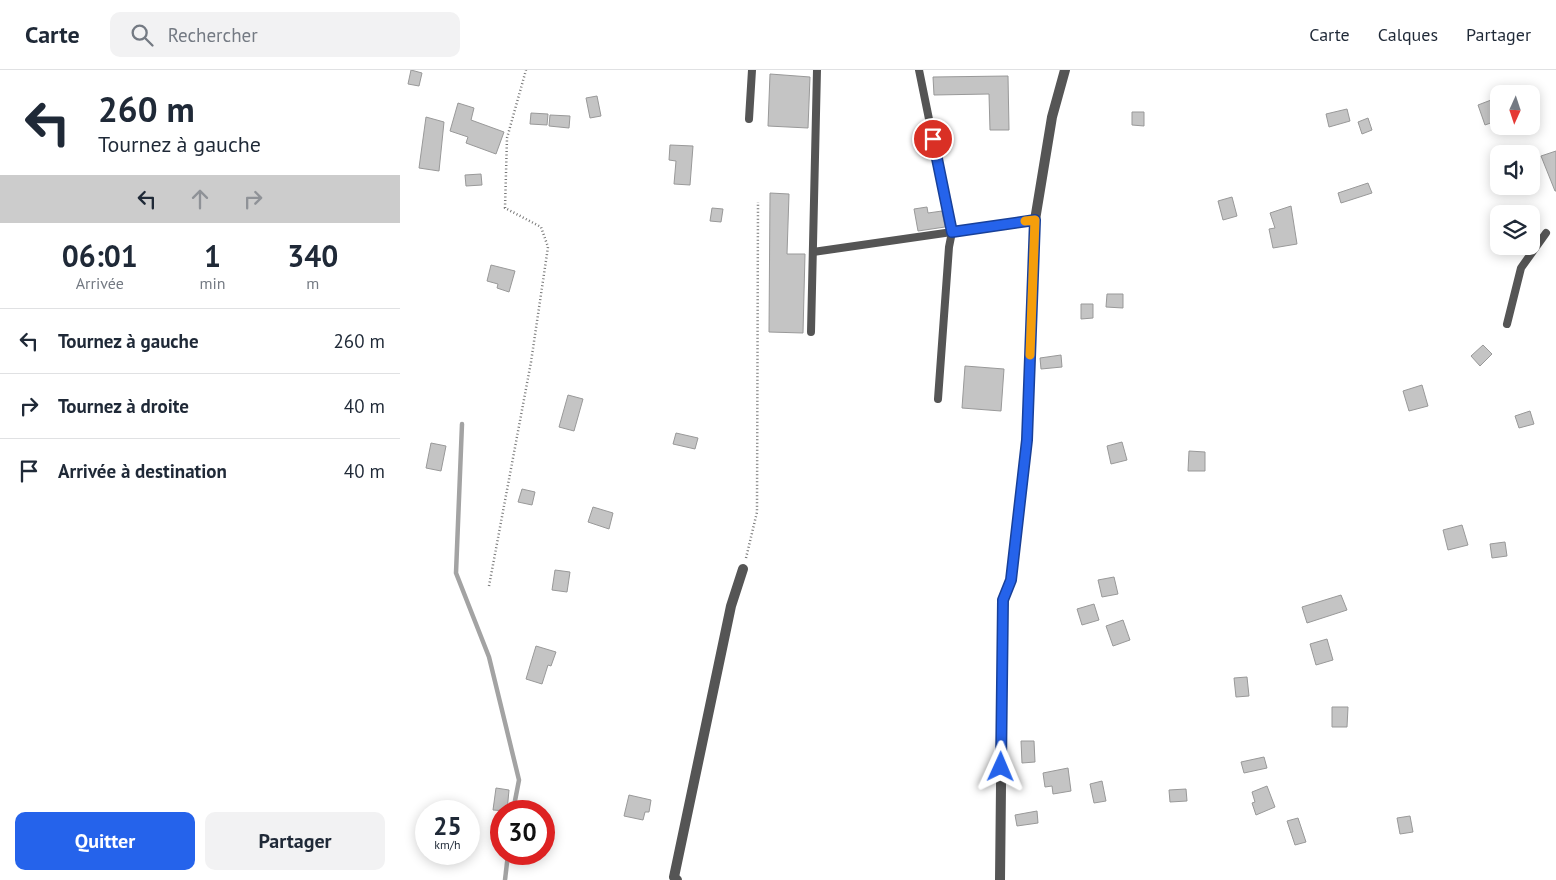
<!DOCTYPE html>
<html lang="fr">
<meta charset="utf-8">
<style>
:root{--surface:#fff;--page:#f2f2f3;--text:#1f2937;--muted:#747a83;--line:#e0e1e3;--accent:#2563eb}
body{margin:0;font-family:"PT Sans",sans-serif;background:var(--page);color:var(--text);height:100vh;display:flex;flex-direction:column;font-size:19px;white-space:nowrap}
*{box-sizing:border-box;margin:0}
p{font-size:16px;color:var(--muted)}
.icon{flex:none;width:28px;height:28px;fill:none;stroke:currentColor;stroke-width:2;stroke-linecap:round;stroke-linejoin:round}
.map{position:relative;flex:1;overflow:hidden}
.side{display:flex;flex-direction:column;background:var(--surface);width:400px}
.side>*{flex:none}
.top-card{background:#fff;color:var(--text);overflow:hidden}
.needle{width:32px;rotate:183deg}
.buttons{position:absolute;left:1090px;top:15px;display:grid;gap:10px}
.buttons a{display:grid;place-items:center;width:50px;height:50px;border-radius:10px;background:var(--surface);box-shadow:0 2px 12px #0003;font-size:25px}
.speed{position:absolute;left:15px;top:730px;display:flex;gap:10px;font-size:25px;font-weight:700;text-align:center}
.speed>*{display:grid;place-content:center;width:65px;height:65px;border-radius:50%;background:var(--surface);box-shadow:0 2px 12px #0003;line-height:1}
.speed small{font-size:12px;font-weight:400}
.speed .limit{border:8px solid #d22;background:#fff;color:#111}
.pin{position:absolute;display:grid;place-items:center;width:42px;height:42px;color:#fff;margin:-21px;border:2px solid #fff;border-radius:50%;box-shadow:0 1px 5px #0007}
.me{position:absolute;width:55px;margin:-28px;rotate:1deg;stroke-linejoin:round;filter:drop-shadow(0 0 4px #0008)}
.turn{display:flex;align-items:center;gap:18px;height:105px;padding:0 15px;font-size:22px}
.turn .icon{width:65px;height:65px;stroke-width:2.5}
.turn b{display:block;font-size:35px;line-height:42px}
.lanes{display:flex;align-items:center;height:48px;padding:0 15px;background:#0003;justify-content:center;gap:25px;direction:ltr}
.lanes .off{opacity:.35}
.eta{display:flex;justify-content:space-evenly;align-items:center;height:85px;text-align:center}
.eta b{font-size:30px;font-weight:800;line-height:35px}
.cta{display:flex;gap:10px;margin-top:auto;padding:10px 15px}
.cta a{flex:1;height:58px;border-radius:10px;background:var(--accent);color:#fff;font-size:20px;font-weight:800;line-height:58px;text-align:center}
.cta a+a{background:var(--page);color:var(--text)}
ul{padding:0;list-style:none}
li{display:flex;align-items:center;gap:15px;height:65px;padding:0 15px;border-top:1px solid var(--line)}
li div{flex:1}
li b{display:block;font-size:19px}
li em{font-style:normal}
header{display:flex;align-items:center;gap:30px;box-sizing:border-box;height:70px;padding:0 25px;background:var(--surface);border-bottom:1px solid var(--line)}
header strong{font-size:24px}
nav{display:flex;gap:28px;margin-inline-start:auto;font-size:18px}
.search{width:350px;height:45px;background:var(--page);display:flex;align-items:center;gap:12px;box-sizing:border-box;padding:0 18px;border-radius:10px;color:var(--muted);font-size:19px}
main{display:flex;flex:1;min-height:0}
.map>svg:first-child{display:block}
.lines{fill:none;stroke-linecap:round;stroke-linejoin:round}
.stream{stroke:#a3a3a3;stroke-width:4.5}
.building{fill:#c4c4c4;stroke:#999}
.path{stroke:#777;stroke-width:2.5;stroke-dasharray:1 2.5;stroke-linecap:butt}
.lane{stroke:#555;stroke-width:8}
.street{stroke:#555;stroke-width:10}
.route-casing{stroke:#184099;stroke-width:12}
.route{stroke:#2563eb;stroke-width:9}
.slow{stroke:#f59e0b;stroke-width:9}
</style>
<header>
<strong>Carte</strong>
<div class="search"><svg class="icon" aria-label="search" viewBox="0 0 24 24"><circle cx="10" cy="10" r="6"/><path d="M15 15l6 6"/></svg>Rechercher</div>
<nav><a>Carte</a><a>Calques</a><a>Partager</a></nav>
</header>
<main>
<section class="side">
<div class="top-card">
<div class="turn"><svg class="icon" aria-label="left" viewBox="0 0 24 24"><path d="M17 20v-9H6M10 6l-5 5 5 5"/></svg><div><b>260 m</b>Tournez à gauche</div></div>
<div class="lanes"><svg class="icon" aria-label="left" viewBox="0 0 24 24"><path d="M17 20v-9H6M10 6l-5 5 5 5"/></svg><svg class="icon off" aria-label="ahead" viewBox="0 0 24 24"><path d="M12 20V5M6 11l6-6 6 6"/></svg><svg class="icon off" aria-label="right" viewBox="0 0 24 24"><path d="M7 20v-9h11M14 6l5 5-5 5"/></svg></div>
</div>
<div class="eta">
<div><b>06:01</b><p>Arrivée</p></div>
<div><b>1</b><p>min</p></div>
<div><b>340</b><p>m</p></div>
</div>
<ul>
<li><svg class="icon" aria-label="left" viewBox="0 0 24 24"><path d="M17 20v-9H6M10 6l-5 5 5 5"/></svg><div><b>Tournez à gauche</b></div><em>260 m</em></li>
<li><svg class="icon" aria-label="right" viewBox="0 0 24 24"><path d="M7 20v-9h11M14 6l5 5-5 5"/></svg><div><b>Tournez à droite</b></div><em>40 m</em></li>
<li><svg class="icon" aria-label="arrive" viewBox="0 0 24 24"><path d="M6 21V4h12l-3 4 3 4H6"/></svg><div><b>Arrivée à destination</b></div><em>40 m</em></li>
</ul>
<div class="cta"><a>Quitter</a><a>Partager</a></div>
</section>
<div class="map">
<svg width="1156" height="810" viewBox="0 0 1156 810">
<rect width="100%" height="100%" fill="#fff"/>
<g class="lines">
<g class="stream">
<path d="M 62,354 L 56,503 L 89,587 L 119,710 L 113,741"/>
<path d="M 105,810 L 108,784"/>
</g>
</g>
<g class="building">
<path d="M 11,0 L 22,3 L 19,16 L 8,14 Z"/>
<path d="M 370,4 L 410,7 L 408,58 L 368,56 Z"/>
<path d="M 608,6 L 609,60 L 590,60 L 589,24 L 534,25 L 533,7 Z"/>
<path d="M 197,26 L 201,46 L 190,48 L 186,28 Z"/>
<path d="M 1099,27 L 1099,50 L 1085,55 L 1078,35 Z"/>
<path d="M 58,33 L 74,38 L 71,50 L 104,62 L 96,84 L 66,73 L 68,67 L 50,61 Z"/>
<path d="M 947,39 L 950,51 L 929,57 L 926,44 Z"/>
<path d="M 732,42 L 744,42 L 744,56 L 732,55 Z"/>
<path d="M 131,43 L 148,44 L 147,55 L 130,54 Z"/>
<path d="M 150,45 L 170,46 L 169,58 L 149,56 Z"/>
<path d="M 26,47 L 44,52 L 39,101 L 19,98 Z"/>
<path d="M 968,48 L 972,60 L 962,64 L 958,52 Z"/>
<path d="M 270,75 L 293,76 L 290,115 L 274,114 L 276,91 L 269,90 Z"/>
<path d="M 1156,81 L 1156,121 L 1155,121 L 1141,86 Z"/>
<path d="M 81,104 L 82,115 L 66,116 L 65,105 Z"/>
<path d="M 968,113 L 972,123 L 941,133 L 938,123 Z"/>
<path d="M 370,123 L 389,124 L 387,184 L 405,184 L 403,263 L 369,262 Z"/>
<path d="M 832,127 L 837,146 L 823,150 L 818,131 Z"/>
<path d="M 891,136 L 897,174 L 873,178 L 869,159 L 875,158 L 870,143 Z"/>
<path d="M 527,137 L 528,143 L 542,141 L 545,157 L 518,161 L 514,139 Z"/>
<path d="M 312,138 L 323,139 L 321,152 L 310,151 Z"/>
<path d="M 91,195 L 115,201 L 109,222 L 97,218 L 98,214 L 87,211 Z"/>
<path d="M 707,224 L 723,224 L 723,238 L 706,237 Z"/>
<path d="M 681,234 L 693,234 L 693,248 L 681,249 Z"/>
<path d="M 1083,275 L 1092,284 L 1080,296 L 1071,286 Z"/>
<path d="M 661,285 L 662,297 L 641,299 L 640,288 Z"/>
<path d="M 565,296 L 604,299 L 601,341 L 562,338 Z"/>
<path d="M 1022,315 L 1028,336 L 1009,341 L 1003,321 Z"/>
<path d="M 168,325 L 183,329 L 174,361 L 159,357 Z"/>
<path d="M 1130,341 L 1134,354 L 1119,358 L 1115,346 Z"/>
<path d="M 276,363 L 298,368 L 295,379 L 273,374 Z"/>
<path d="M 722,372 L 727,390 L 711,394 L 707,376 Z"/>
<path d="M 31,373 L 46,376 L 41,401 L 26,398 Z"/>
<path d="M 789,381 L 805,382 L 805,401 L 788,401 Z"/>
<path d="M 122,419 L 135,422 L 132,435 L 118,432 Z"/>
<path d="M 193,437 L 213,443 L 209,459 L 188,452 Z"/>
<path d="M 1062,455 L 1068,475 L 1048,480 L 1043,460 Z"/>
<path d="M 1105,472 L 1107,486 L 1092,488 L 1090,474 Z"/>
<path d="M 155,500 L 170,502 L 167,522 L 152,520 Z"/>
<path d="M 714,507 L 718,524 L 702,527 L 698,510 Z"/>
<path d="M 941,525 L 947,540 L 907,553 L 902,537 Z"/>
<path d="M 694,534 L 699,550 L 682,555 L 677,539 Z"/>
<path d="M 723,550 L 730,570 L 713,576 L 706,556 Z"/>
<path d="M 927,569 L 933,590 L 916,595 L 910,574 Z"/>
<path d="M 136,576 L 156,582 L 151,596 L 148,595 L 142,614 L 126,609 Z"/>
<path d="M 847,607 L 849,626 L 836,627 L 834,608 Z"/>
<path d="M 932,637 L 948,637 L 947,657 L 932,657 Z"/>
<path d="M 621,671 L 634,671 L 635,692 L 622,693 Z"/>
<path d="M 864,687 L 867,698 L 844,703 L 841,692 Z"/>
<path d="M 668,698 L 671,721 L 653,724 L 652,716 L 645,717 L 643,703 Z"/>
<path d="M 702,711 L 706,731 L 694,733 L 690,714 Z"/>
<path d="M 867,716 L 875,737 L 856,745 L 852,733 L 855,732 L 852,722 Z"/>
<path d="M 96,718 L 109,720 L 107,741 L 93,740 Z"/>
<path d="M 786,719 L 787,731 L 770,732 L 769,720 Z"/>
<path d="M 229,725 L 251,730 L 249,742 L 245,742 L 243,750 L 224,746 Z"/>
<path d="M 637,741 L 638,753 L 617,756 L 615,745 Z"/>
<path d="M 1010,746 L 1013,762 L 1000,764 L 997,748 Z"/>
<path d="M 898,748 L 906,772 L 895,775 L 887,751 Z"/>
</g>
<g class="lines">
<g class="path">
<path d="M 346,488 L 357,442 L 358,132"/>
<path d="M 89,516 L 131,292 L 148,177 L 141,157 L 105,138 L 107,68 L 126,0"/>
</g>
<g class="lane">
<path d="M 519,0 L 552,162 L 549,177 L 538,329"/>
<path d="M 349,49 L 352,0"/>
<path d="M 413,182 L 635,150"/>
<path d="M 1107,254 L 1121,198 L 1146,163"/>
<path d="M 411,262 L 417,0"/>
</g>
<g class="street">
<path d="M 277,810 L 274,807 L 331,536 L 343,499"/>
<path d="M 600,810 L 603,529 L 611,510 L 627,370 L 635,150 L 652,47 L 665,0"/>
</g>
</g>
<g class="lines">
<g class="route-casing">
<path id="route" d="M 533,69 L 552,162 L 635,150 L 627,370 L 611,510 L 603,530 L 601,697"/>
</g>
<use href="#route" class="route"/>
<path class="slow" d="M 625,151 L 635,150 L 630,285"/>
</g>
</svg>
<div class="buttons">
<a><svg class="needle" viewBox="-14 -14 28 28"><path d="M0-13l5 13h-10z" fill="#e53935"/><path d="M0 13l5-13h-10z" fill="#747a83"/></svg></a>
<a><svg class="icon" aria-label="sound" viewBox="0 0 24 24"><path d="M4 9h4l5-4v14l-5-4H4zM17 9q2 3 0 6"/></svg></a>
<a><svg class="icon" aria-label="layers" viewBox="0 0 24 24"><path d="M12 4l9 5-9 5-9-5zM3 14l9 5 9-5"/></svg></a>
</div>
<div class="speed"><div>25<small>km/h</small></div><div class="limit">30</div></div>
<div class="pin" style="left:533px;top:69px;background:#d93025"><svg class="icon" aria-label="arrive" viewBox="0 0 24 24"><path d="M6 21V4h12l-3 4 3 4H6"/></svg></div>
<svg class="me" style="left:601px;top:697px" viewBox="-20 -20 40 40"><path d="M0-17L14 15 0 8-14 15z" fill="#2563eb" stroke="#fff" stroke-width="4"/></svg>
</div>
</main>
